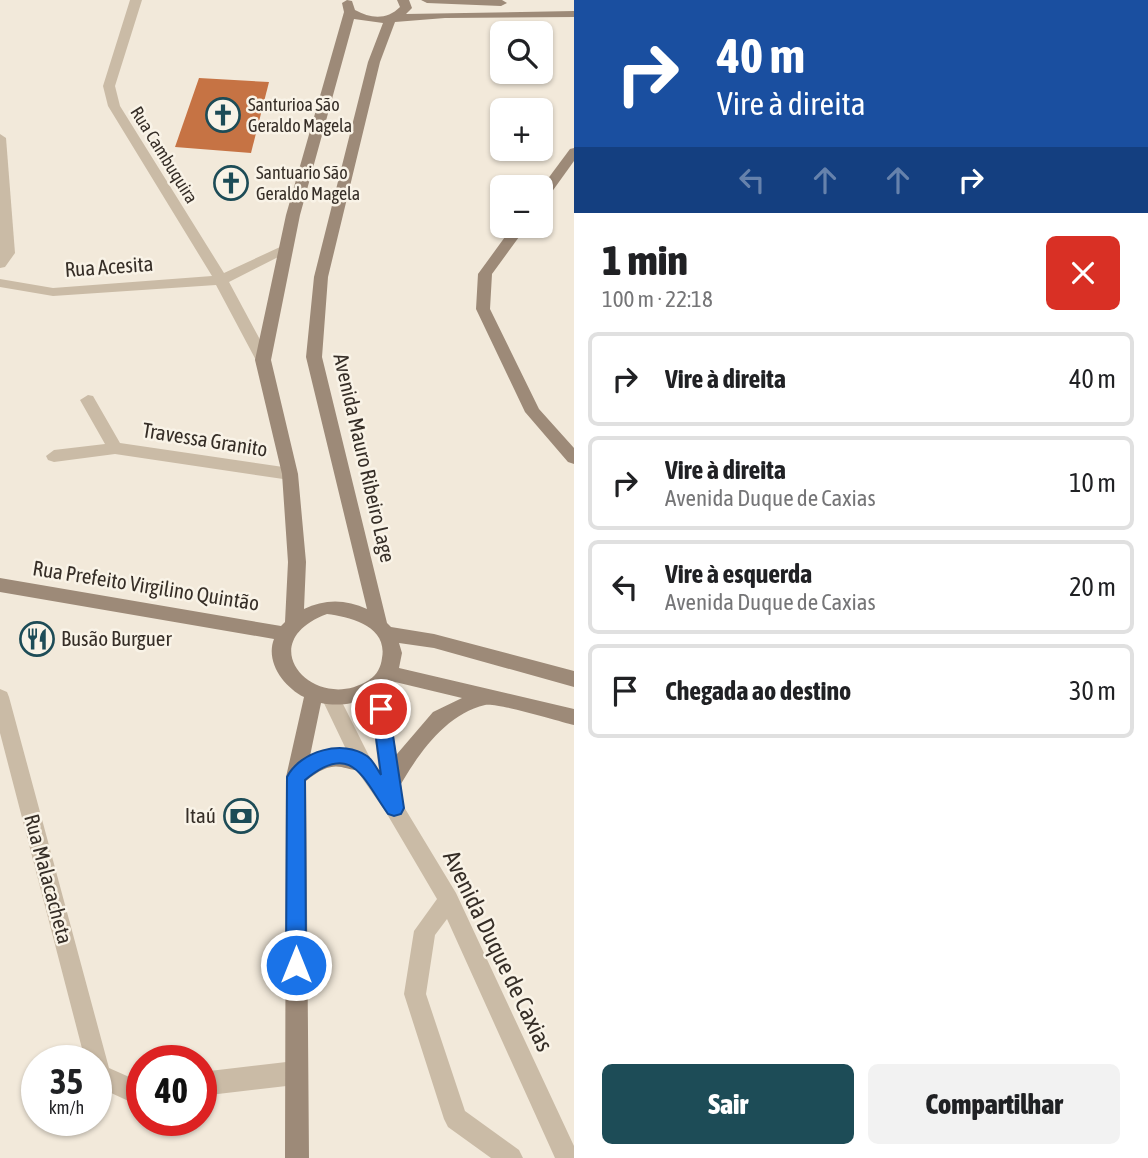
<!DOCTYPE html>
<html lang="pt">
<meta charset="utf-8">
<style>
:root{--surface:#fff;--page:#f2f2f2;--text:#202124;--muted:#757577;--line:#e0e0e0;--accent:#1d4c57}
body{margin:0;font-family:"Asap Condensed",sans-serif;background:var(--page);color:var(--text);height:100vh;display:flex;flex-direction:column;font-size:26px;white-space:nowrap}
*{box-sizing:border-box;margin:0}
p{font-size:23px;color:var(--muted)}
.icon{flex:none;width:38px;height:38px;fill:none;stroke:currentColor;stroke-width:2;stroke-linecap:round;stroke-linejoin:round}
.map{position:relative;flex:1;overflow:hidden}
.panel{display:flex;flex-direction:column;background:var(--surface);width:574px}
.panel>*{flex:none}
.banner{background:#1a4fa0;color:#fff;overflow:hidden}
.buttons{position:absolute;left:490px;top:21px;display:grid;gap:14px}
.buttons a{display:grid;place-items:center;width:63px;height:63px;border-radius:10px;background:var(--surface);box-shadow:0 2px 5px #0004;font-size:35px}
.speed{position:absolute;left:21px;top:1045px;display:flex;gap:14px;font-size:35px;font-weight:700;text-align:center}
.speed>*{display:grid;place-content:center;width:91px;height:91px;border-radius:50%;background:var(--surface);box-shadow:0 2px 5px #0004;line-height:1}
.speed small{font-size:18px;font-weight:400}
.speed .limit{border:10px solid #d22;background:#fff;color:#111}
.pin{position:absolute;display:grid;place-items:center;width:60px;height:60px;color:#fff;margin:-30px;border:4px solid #fff;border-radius:50%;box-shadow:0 2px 7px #0007}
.me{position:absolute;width:77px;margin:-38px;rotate:0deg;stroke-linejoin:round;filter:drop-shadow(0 0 5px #0008)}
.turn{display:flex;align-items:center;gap:24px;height:147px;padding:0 28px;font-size:32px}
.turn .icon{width:91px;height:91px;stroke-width:2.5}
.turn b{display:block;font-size:49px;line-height:60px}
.lanes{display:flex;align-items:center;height:66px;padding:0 28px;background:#0003;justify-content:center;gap:35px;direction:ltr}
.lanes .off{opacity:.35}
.round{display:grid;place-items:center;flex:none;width:74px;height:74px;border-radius:10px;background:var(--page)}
.head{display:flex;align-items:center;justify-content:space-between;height:119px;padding:0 28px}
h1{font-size:42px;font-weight:800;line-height:52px}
.button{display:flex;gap:14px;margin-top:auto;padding:14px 28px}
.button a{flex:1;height:80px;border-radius:10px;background:var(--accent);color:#fff;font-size:28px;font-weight:800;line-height:80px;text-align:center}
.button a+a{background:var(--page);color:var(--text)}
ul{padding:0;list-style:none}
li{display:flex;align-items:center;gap:21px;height:94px;margin:0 14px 10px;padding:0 14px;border:4px solid var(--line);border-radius:10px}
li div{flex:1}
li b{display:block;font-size:26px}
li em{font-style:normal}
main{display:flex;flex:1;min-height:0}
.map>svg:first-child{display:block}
.building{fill:#c67344}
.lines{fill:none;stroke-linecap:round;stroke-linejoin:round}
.street{fill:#cabba6;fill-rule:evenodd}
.secondary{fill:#9d8a78;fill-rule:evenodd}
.route{fill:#1a73e8;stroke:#114b97;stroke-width:2}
.labels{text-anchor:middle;stroke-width:5;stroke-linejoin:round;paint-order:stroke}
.far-poi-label{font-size:18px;fill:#362e27;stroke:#f9f3e7;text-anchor:start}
.far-street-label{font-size:18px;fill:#362e27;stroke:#f9f3e7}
.street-label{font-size:21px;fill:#362e27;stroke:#f9f3e7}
.poi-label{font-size:21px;fill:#362e27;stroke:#f9f3e7;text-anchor:start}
.near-street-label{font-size:24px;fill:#362e27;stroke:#f9f3e7}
</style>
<main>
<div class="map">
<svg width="574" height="1158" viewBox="0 0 574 1158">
<rect width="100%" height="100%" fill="#f2e9da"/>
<path class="building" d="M 199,78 L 269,82 L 251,153 L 175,147 Z"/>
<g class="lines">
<g class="street">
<path d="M 130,0 L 142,0 L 115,86 L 120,106 L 224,273 L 280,247 L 285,246 L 292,250 L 229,282 L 271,360 L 268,364 L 258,364 L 216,285 L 53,296 L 0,287 L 0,279 L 53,288 L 212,276 L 108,106 L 103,86 Z"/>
<path d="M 0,134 L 6,138 L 15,253 L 5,267 L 0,268 Z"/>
<path d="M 88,395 L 93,396 L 120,443 L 290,468 L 298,474 L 290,480 L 115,454 L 54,462 L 48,460 L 46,456 L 54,450 L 105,444 L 80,400 Z"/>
<path d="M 377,676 L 384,679 L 386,684 L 402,791 L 398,797 L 456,893 L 574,1146 L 574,1158 L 555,1158 L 447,919 L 435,935 L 426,994 L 465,1111 L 519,1150 L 523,1158 L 491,1158 L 448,1127 L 444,1119 L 404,994 L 414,931 L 437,899 L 387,814 L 355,768 L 321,697 L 323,692 L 330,689 L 337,692 L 369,756 L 379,771 L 368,684 L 370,679 Z"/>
<path d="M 0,689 L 7,692 L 9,697 L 109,1068 L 136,1080 L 142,1079 L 142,1103 L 135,1104 L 96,1086 L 96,1060 L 85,1060 L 0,733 Z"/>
<path d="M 295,1061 L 303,1065 L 307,1073 L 303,1081 L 295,1085 L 201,1096 L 201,1072 Z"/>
</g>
<g class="secondary">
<path d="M 347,0 L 352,1 L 355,10 C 371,19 387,20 400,7 L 397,0 L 409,0 L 412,8 L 406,14 L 574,11 L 574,17 L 445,18 L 395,22 L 380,62 L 328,277 L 322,357 L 387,623 L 391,627 L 434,634 L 574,671 L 574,687 L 434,648 L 399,643 L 402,653 L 399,668 L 574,709 L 574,725 C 558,721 496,702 485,705 C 445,714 417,756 398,789 L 391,792 L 384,789 L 381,783 L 397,754 L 433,712 L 462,698 L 391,681 C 376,701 345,708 321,703 L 310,756 C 331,746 347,748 369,756 L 372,762 L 369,768 C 344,777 341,752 306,781 L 309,1158 L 285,1158 L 286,777 L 304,697 C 284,687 265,662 274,639 L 0,592 L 0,578 L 281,626 L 285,622 L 288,562 L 282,474 L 255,360 L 286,215 L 344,12 L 342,3 ZM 354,19 L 383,23 L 368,62 L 314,277 L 306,357 L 367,609 C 346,599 324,599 304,609 L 306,562 L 298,474 L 271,360 L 300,215 ZM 327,614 C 350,617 388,626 382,658 C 381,667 377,675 369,680 C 315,715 249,643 327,614 Z"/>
<path d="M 421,0 L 502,0 L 507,3 L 501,6 L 427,3 Z"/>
<path d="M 574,148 L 574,161 L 546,200 L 541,201 L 541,188 L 570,149 Z"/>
<path d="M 513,226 L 527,226 L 492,274 L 490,309 L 539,409 L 574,448 L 574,464 L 568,462 L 525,412 L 476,309 L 478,274 Z"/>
</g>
</g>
<path class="route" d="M 381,702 L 387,704 L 389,709 L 404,808 L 401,814 L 394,816 L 388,814 C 362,777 352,741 305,780 L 306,965 L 303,972 L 296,974 L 289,972 L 286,965 L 287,777 C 300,751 343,739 367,756 C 373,760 377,769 381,775 L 372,709 L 375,704 Z"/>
<defs>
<g id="church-ring" transform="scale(1.75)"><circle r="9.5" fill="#f9f3e7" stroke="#1d4c57" stroke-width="1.5"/><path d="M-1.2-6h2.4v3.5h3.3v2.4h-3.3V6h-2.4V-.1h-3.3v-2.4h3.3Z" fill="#1d4c57"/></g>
<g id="restaurant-ring" transform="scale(1.75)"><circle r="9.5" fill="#f9f3e7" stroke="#1d4c57" stroke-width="1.5"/><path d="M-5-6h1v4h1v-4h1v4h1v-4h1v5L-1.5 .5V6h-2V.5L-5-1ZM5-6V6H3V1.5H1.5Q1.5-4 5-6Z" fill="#1d4c57"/></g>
<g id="bank-ring" transform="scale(1.75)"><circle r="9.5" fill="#f9f3e7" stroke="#1d4c57" stroke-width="1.5"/><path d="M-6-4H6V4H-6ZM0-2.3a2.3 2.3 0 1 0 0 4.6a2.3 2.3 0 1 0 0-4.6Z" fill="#1d4c57"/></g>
</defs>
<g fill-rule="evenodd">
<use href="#church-ring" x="223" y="115"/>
<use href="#church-ring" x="231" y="183"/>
<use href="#restaurant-ring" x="37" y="639"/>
<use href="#bank-ring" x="241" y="816"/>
</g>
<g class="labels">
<g class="far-poi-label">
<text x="248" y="111">Santurioa São<tspan x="248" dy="21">Geraldo Magela</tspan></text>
<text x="256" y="179">Santuario São<tspan x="256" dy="21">Geraldo Magela</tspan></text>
</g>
<g class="far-street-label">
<text transform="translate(164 155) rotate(58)" y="6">Rua Cambuquira</text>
</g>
<g class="street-label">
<text transform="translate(109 267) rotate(-4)" y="7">Rua Acesita</text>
<text transform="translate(205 440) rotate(9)" y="7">Travessa Granito</text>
<text transform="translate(364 458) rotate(77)" y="7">Avenida Mauro Ribeiro Lage</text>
<text transform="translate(146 586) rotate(9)" y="7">Rua Prefeito Virgilino Quintão</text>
<text transform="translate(48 879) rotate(75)" y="7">Rua Malacacheta</text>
</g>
<g class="poi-label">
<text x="61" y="646">Busão Burguer</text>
<text x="216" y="823" text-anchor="end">Itaú</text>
</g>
<g class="near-street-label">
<text transform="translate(498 951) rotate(64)" y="8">Avenida Duque de Caxias</text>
</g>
</g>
</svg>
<div class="buttons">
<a><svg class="icon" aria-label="search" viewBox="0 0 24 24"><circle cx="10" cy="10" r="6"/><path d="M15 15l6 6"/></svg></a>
<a>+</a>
<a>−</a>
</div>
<div class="speed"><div>35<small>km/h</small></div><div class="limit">40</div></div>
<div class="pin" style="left:381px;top:709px;background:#d93025"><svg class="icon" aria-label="arrive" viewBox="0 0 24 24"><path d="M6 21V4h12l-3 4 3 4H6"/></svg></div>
<svg class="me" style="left:296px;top:965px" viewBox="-20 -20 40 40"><circle r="17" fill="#1a73e8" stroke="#fff" stroke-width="3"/><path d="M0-11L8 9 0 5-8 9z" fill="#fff"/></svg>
</div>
<section class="panel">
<div class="banner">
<div class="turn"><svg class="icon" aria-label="right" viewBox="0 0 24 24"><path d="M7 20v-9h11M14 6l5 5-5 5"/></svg><div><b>40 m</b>Vire à direita</div></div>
<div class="lanes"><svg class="icon off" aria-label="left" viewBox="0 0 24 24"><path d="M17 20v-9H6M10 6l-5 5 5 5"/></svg><svg class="icon off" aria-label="ahead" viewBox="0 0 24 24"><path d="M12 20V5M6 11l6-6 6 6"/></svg><svg class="icon off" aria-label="ahead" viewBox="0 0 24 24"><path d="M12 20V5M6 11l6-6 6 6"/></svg><svg class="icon" aria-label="right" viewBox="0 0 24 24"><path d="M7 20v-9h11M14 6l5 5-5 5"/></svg></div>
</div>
<div class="head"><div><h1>1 min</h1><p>100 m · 22:18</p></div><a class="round" style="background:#d93025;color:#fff"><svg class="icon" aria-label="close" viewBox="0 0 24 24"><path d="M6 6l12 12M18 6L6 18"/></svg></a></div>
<ul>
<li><svg class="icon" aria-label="right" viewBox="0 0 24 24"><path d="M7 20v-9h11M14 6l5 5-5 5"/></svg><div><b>Vire à direita</b></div><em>40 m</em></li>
<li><svg class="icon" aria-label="right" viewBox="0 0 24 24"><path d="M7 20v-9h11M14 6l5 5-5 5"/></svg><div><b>Vire à direita</b><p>Avenida Duque de Caxias</p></div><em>10 m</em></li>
<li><svg class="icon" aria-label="left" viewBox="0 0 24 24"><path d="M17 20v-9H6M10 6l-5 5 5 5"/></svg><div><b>Vire à esquerda</b><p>Avenida Duque de Caxias</p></div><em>20 m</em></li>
<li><svg class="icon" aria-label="arrive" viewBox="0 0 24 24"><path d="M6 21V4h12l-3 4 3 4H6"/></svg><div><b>Chegada ao destino</b></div><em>30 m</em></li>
</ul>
<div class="button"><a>Sair</a><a>Compartilhar</a></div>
</section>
</main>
